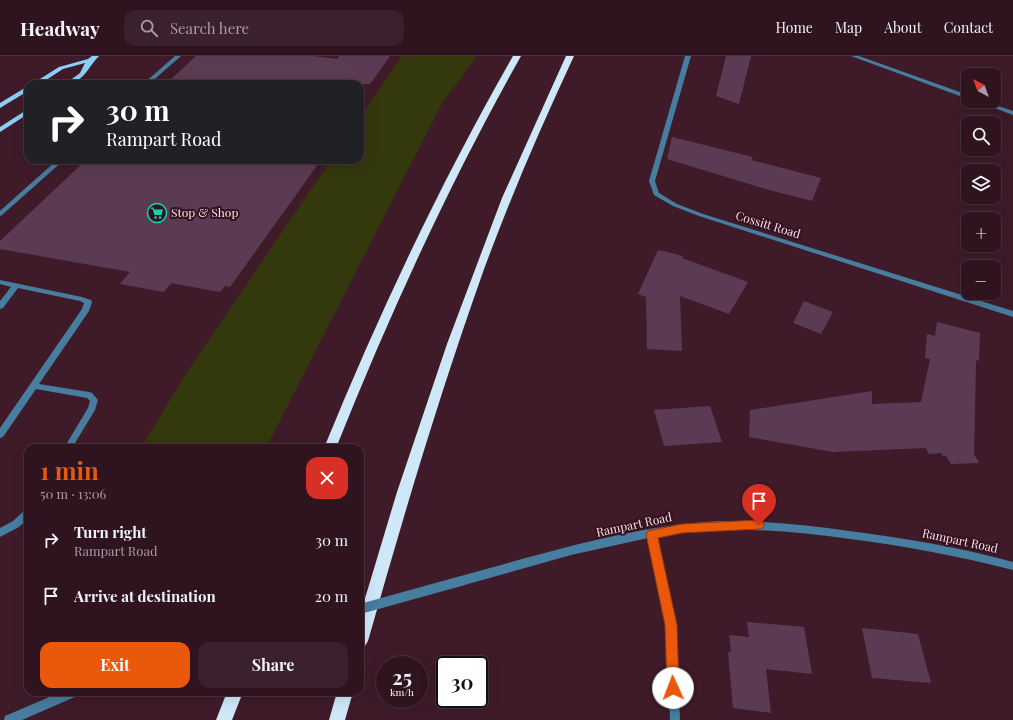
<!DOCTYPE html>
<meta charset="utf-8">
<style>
:root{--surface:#2f1420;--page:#3b212d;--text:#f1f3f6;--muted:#a79ea5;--line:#4a333e;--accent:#ea580c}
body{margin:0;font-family:"Playfair Display",serif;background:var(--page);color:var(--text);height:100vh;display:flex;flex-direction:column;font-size:15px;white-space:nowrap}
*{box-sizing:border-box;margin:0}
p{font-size:13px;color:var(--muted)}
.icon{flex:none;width:22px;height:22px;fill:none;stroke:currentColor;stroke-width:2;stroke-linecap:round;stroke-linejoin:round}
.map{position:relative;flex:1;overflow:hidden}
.side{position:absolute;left:24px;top:388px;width:340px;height:252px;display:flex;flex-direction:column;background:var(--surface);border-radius:12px;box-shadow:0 4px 16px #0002,0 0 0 1px var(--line)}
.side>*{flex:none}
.top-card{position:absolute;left:24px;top:24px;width:340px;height:84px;border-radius:12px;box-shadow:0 4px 16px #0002,0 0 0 1px var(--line);background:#202124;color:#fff;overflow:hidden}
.needle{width:26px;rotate:319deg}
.controls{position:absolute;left:961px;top:12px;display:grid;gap:8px}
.controls a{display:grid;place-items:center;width:40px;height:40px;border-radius:8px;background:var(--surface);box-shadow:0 4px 16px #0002,0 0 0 1px var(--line);font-size:20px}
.speed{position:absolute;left:376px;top:600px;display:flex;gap:8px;font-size:20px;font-weight:700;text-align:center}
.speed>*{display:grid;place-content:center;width:52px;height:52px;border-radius:50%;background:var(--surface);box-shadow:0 4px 16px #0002,0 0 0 1px var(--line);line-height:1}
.speed small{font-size:10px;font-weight:400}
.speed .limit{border:2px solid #111;border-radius:6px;background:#fff;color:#111}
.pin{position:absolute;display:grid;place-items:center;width:34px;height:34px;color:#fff;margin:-41px -17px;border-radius:50% 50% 50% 0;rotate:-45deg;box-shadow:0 0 4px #0007}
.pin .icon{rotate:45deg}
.me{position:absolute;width:44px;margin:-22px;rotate:358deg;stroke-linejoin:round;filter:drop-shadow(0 0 3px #0008)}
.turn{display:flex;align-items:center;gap:14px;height:84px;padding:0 16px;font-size:18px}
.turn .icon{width:52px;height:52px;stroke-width:2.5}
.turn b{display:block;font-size:28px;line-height:34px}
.round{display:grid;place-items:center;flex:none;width:42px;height:42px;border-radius:12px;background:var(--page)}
.overview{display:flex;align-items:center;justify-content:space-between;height:68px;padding:0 16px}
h1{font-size:24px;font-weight:700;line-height:30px;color:var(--accent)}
.cta{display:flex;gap:8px;margin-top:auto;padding:8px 16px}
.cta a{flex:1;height:46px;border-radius:12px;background:var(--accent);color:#fff;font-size:16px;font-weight:700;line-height:46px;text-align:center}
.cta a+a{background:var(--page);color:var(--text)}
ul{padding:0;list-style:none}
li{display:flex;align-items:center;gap:12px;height:56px;padding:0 16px}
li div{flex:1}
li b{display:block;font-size:15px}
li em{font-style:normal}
header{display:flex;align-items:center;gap:24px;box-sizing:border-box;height:56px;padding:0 20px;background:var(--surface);border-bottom:1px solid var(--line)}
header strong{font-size:19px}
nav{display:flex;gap:22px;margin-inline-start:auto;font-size:14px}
.search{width:280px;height:36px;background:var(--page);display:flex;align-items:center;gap:10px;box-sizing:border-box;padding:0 14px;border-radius:12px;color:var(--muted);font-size:15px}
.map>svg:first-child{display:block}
.green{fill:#33380d}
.building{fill:#5b3b53}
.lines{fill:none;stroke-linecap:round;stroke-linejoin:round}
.lane{fill:#477d9e;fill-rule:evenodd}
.street{fill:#477d9e;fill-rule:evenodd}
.primary{fill:#8dcef6;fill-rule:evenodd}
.highway{fill:#cfe8f8;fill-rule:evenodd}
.street-bridge{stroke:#477d9e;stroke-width:10}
.route{fill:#ea580c;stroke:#983908}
.labels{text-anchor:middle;stroke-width:4;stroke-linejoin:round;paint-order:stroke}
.poi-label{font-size:12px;fill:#fae1e9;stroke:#341220;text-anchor:start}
.street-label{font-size:12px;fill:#fae1e9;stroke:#341220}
</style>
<header>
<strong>Headway</strong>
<div class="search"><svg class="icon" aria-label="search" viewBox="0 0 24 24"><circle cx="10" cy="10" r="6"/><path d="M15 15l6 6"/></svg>Search here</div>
<nav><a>Home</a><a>Map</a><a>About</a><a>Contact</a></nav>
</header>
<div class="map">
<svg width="1013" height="664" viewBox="0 0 1013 664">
<rect width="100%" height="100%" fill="#3f1b2a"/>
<path class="green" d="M 402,0 L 477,0 L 441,49 L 266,392 L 141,392 L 187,316 L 331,104 L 360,104 L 360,61 Z"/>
<g class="building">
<path d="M 196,0 L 312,0 L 337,3 L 339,0 L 390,0 L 370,28 L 166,28 Z"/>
<path d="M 726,0 L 751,0 L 739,48 L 716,40 Z"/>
<path d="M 672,81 L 753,101 L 751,104 L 821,122 L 812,145 L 769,134 L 667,103 Z"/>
<path d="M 86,104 L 321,104 L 230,231 L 225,230 L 220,236 L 171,227 L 164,236 L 120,228 L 130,216 L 0,193 L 0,185 Z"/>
<path d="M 658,194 L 683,200 L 682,202 L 748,226 L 729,258 L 680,240 L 682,295 L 647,293 L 646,241 L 638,238 Z"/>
<path d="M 804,245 L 833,256 L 821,278 L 793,267 Z"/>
<path d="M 937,266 L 980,277 L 979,305 L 976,304 L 974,398 L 979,407 L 951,408 L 946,400 L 943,400 L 941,397 L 929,398 L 926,392 L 833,396 L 749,381 L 750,354 L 872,335 L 872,348 L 921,346 L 930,303 L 925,302 L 927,278 L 935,280 Z"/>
<path d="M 710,350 L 722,386 L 664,390 L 654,354 Z"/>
<path d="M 747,566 L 804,571 L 812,618 L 766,613 L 771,657 L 733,652 L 728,596 L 731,596 L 729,579 L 749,581 Z"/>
<path d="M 862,572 L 918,578 L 931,627 L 872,622 Z"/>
</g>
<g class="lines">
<g class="lane">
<path d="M 175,0 L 181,0 L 149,28 L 143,28 Z"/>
<path d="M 57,104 L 64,104 L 2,159 L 0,160 L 0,155 Z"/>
<path d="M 0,224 L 82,241 L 91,244 L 92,246 L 89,255 L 39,328 L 89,336 L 92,337 L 98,344 L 95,354 L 72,392 L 64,392 L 88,352 L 90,345 L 87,342 L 36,333 L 3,381 L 0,382 L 0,372 L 82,253 L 84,247 L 80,245 L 18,232 L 3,252 L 0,253 L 0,245 L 11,231 L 0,228 Z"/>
<path d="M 28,453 L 28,463 L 19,471 L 0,481 L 0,472 L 13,465 L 25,454 Z"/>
</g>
<g class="street">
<path d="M 685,0 L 691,0 L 655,125 L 659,137 L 677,148 L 703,158 L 1013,255 L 1013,261 L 699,160 L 673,150 L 654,139 L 649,125 Z"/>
<path d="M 851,0 L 859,0 L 968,39 L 968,43 Z"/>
<path d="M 976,45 L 984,45 L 1013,55 L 1013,59 Z"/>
<path d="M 722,465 C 765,465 807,469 849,475 C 904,482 959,491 1013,506 L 1013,514 C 959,500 905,490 850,483 C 784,474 723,469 657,480 L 676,569 L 680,664 L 670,664 L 666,569 L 648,482 L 571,499 L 461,530 L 458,528 L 456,525 L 458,522 L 461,520 C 546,497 633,469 722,465 Z"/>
<path d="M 61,636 L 78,636 L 77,640 L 22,664 L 4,664 L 5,660 Z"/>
</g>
<g class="primary">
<path d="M 92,0 L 99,0 C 88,11 83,28 65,28 L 80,17 L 85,7 L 63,13 L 40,28 L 32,28 L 59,11 L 88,3 Z"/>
<path d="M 28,30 L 28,35 L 0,52 L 0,47 Z"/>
<path d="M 28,53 L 28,58 L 0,76 L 0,71 Z"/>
</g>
<g class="highway">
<path d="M 513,0 L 521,0 C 450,126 390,257 336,392 L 324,392 C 379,257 441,126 513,0 Z"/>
<path d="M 566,0 L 574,0 C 541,71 510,142 483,216 C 440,337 403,461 368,585 L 365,590 L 360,593 L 360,559 L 397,436 L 447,288 L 502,142 Z"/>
<path d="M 227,636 L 243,636 L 232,664 L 216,664 Z"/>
<path d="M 337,636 L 353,636 L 345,664 L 329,664 Z"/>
</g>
<path class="street-bridge" d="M 360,553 L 461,525"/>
</g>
<path class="route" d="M 759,464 L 763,465 L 764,469 L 763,472 L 759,473 L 682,477 L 658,482 L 677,569 L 679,632 L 678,637 L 673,638 L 669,637 L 667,632 L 665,569 L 646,478 L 648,475 L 682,468 Z"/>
<defs>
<g id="supermarket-ring" transform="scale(1)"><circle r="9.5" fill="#341220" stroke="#0ed5b4" stroke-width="1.5"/><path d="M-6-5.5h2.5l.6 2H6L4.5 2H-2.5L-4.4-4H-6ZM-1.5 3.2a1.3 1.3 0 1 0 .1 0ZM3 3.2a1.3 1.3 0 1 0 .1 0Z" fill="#0ed5b4"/></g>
</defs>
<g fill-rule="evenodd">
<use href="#supermarket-ring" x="157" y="157"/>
</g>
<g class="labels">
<g class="poi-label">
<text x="171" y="161">Stop &amp; Shop</text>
</g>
<g class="street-label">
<text transform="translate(768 169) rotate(17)" y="4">Cossitt Road</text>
<text transform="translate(634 469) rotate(-12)" y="4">Rampart Road</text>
<text transform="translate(960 485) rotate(12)" y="4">Rampart Road</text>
</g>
</g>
</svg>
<div class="controls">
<a><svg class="needle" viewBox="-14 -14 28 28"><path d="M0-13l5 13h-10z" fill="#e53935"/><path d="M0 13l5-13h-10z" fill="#a79ea5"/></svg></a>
<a><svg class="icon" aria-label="search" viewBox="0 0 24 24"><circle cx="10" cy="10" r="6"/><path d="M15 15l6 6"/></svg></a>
<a><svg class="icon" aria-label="layers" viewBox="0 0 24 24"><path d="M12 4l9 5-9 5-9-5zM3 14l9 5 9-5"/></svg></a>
<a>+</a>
<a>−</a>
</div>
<div class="speed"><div>25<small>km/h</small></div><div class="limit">30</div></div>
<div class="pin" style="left:759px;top:469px;background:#d93025"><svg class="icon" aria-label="arrive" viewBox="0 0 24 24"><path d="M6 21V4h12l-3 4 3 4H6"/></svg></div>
<svg class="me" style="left:673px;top:632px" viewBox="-20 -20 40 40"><circle r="19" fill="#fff"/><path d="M0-13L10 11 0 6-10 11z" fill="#ea580c"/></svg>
<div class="top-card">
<div class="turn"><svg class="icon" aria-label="right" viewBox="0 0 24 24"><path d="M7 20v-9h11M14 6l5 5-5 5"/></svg><div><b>30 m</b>Rampart Road</div></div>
</div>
<section class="side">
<div class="overview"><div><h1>1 min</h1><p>50 m · 13:06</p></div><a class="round" style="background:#d93025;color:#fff"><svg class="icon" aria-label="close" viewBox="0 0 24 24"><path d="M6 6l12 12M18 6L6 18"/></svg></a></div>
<ul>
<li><svg class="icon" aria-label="right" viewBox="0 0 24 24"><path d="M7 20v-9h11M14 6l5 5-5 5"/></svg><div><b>Turn right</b><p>Rampart Road</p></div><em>30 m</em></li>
<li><svg class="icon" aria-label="arrive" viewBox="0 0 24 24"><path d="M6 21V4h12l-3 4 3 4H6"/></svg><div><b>Arrive at destination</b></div><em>20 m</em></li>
</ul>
<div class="cta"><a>Exit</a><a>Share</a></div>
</section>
</div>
